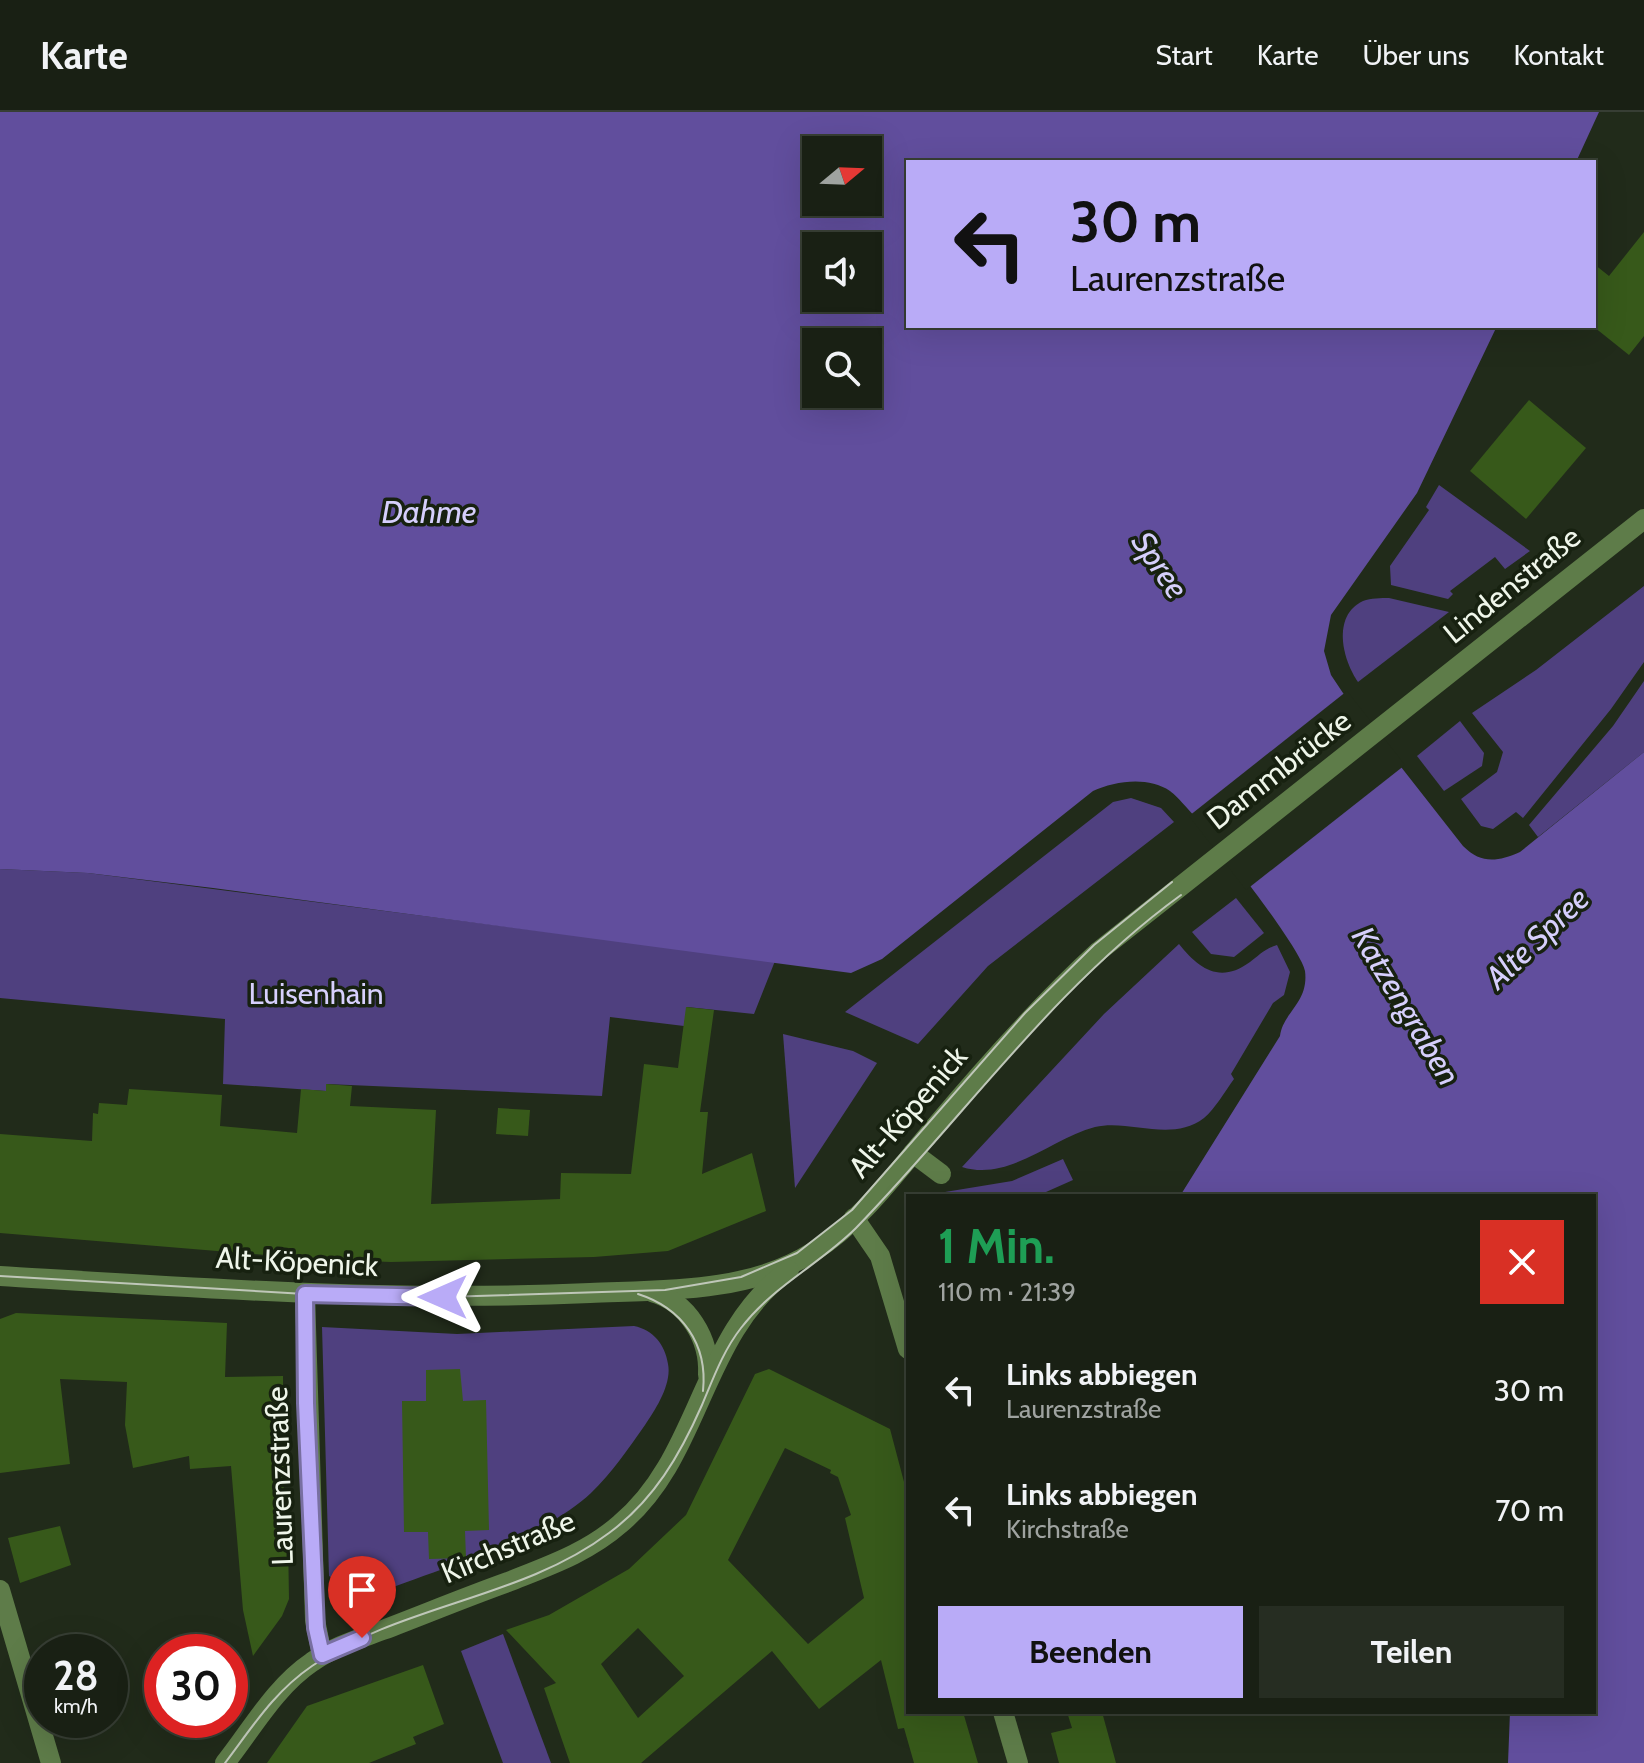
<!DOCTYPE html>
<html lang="de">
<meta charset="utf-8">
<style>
:root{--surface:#192014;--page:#262d22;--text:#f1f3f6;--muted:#9fa3a0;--line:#373e34;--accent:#b9abf7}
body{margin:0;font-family:Cabin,sans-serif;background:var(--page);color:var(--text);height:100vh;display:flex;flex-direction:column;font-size:30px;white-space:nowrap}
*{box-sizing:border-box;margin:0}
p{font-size:26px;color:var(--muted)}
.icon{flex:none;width:44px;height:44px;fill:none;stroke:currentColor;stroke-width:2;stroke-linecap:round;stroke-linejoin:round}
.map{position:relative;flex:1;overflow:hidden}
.drawer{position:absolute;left:906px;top:1082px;width:690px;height:520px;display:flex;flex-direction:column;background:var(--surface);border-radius:0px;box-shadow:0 8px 32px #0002,0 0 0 2px var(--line)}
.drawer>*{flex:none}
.hud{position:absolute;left:906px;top:48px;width:690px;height:168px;border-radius:0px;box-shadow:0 8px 32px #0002,0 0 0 2px var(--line);background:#b9abf7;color:#111;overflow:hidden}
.needle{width:52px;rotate:71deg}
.tools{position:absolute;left:802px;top:24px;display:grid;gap:16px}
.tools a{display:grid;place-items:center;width:80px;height:80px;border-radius:0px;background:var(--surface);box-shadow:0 8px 32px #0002,0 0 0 2px var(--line);font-size:40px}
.speed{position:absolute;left:24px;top:1522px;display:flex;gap:16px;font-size:40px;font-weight:700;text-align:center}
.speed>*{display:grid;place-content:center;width:104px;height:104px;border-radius:50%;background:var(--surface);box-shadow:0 8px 32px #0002,0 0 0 2px var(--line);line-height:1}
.speed small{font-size:20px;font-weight:400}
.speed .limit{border:12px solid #d22;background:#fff;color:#111}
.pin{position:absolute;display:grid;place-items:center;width:68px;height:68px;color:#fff;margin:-82px -34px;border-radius:50% 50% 50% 0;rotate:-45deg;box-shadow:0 0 8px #0007}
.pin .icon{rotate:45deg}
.me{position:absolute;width:88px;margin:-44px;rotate:270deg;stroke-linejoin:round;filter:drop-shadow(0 0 6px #0008)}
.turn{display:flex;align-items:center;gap:28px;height:168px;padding:0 32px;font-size:36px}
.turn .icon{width:104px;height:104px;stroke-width:2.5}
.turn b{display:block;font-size:56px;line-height:68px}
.round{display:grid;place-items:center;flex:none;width:84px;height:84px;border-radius:0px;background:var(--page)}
.headline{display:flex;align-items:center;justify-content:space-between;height:136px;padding:0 32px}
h1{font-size:48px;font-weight:800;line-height:60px;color:#1e9e55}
.cta{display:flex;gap:16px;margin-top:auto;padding:16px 32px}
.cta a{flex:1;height:92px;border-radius:0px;background:var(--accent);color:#111;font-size:32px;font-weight:800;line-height:92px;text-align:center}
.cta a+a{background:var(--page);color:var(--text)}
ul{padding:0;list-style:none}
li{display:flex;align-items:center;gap:24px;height:120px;padding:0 32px}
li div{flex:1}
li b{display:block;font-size:30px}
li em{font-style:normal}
header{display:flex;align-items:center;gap:48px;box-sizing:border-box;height:112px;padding:0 40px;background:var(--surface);border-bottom:2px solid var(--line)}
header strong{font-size:38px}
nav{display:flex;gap:44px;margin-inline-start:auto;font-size:28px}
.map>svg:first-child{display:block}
.green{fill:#4f407f}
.water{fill:#614e9d;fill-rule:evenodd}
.pier{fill:#212b1a}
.building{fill:#37591a;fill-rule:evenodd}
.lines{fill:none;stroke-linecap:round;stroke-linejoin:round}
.minor{stroke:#5e7c49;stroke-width:20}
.tram{stroke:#bfc7b9;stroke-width:2}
.route-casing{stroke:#786fa1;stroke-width:20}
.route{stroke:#b9abf7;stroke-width:14}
.labels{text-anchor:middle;stroke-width:7;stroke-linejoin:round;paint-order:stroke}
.street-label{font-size:30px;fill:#eff6ea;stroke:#172110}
.park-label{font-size:30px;fill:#d7d0fd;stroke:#172110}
.water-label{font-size:32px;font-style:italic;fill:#d6cffc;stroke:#172110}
</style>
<header>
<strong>Karte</strong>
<nav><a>Start</a><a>Karte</a><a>Über uns</a><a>Kontakt</a></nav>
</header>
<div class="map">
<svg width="1644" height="1651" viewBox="0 0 1644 1651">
<rect width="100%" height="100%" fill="#212b1a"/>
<g class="green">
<path d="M 1439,373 L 1530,439 L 1505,457 L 1495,445 L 1450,479 L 1453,482 L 1448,487 L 1391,473 L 1390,454 L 1429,398 L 1426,395 Z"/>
<path d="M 1644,474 L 1644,550 L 1611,597 L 1523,706 L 1516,700 L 1493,717 L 1481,714 L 1461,687 L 1497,660 L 1503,640 L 1472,601 L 1536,558 Z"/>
<path d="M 1389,486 L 1449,500 L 1358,570 C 1343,549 1331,504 1363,489 C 1371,486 1381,486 1389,486 Z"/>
<path d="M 1644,569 L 1644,640 L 1538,725 L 1529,713 L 1613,614 Z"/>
<path d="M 1460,609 L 1484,641 L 1482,654 L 1444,679 L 1417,644 Z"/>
<path d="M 1131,686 L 1161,696 L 1174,710 L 988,854 L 918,932 L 845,900 L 1113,690 Z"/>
<path d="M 0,757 L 88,761 L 775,849 L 754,902 L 687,895 L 684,914 L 610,905 L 602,984 L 327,972 L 326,979 L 223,972 L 225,907 L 0,886 Z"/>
<path d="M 1236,786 L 1264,821 L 1234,845 L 1211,842 L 1192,820 Z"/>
<path d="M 1179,832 C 1199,857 1220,872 1250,850 C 1258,844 1266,836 1277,833 L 1290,860 L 1284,883 L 1273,891 L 1231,962 L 1234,967 C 1225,979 1215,997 1204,1006 C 1171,1031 1130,1007 1095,1015 C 1052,1026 1009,1070 962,1055 L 1104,902 Z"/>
<path d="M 783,922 L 853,939 L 877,951 L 795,1076 Z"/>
<path d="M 1063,1047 L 1073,1068 L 1037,1084 L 943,1084 L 945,1080 L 1012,1069 Z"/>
<path d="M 634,1214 C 653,1218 665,1232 668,1252 C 672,1272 656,1297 645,1313 C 628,1337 612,1361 591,1381 C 540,1429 430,1460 364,1486 L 329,1464 L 322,1215 L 457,1222 Z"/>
<path d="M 503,1522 L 551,1651 L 503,1651 L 461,1539 Z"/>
</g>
<path class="water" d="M 0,0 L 1599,0 L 1576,50 L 908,50 L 908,214 L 1497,214 L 1417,381 L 1331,503 L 1324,539 L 1331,563 L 1343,581 L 1463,734 C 1481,752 1497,750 1520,740 L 1644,640 L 1644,1651 L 1508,1651 L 1510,1600 L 1594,1600 L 1594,1084 L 1180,1084 L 1280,924 C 1283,900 1309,891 1305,859 C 1302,836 1192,695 1170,679 C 1148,664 1115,669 1093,679 L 882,847 L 851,861 L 213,776 L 88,761 L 0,757 ZM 816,38 L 868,38 L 868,90 L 816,90 ZM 816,134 L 868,134 L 868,186 L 816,186 ZM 816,230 L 868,230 L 868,282 L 816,282 Z"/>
<path class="pier" d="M 1347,579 L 1405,653 L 1246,778 L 1189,704 Z"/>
<g class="building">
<path d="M 1644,120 L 1644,224 L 1629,243 L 1594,215 L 1594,152 L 1609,164 Z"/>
<path d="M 1529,288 L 1586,336 L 1526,407 L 1470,359 Z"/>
<path d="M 686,895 L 714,898 L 700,1000 L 708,1000 L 702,1062 L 752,1041 L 766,1099 L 668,1139 L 594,1145 L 391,1150 L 315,1147 L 0,1121 L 0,1022 L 92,1029 L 93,1001 L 98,1002 L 99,991 L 127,993 L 129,977 L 222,983 L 220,1014 L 297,1021 L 301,977 L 326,979 L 326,972 L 352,974 L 350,994 L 436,998 L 431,1092 L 560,1087 L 561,1061 L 631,1062 L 644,952 L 678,956 Z"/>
<path d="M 498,996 L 530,998 L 528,1024 L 496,1022 Z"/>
<path d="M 16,1201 L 227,1211 L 225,1265 L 283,1264 L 284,1427 L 288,1427 L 289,1487 L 282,1504 L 253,1544 L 243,1498 L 231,1354 L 190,1357 L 189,1344 L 133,1356 L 125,1313 L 127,1270 L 60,1267 L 70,1352 L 0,1361 L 0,1207 Z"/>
<path d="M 460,1257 L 463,1289 L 486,1288 L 489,1418 L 465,1419 L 466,1446 L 429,1447 L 428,1420 L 404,1420 L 402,1289 L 426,1289 L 426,1258 Z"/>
<path d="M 769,1257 L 890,1317 L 908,1385 L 908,1600 L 963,1600 L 978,1651 L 914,1651 L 904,1616 L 898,1617 L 881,1548 L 819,1597 L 772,1539 L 641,1651 L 570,1651 L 544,1576 L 556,1571 L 506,1518 L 549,1503 L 629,1457 L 686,1403 L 755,1262 ZM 785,1336 L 831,1358 L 830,1361 L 838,1365 L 851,1403 L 845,1406 L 864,1486 L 808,1532 L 728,1448 ZM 638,1516 L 684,1564 L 638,1606 L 601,1552 Z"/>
<path d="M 60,1414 L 71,1453 L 20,1471 L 8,1426 Z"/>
<path d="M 423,1553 L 444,1612 L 413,1625 L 416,1632 L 369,1651 L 267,1651 L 307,1594 Z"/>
<path d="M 1067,1600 L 1102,1600 L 1116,1651 L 1059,1651 L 1051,1621 L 1072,1616 Z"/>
</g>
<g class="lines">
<g class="minor">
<path d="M 913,1041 L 941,1062"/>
<path d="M 854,1106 L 880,1144 L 908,1237"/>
<path d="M 0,1164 C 196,1176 393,1190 590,1181 C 663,1178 749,1181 813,1140 C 861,1110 898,1058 934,1016 C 986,954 1040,893 1099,839 L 1644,407"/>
<path d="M 652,1180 C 688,1190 710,1227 708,1263"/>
<path d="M 305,1182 L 315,1508 L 322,1543"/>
<path d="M 0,1478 L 51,1651"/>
<path d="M 1003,1600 L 1018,1651"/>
<path d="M 225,1651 C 252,1617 275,1575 312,1550 C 333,1535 359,1527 383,1518 C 425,1502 466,1485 508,1470 C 548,1454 587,1441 620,1412 C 702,1344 700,1222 789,1158"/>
</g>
<g class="tram">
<path d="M 0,1164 L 305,1182 L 443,1185 L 665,1178 L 741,1165 L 797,1141 L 852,1098 L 1025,901 L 1094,833 L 1172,770"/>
<path d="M 638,1182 C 682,1196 708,1232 703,1279"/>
<path d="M 225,1651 C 253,1614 274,1580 312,1554 C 401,1492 522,1487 609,1421 C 654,1388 680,1343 702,1293 C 713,1267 723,1239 741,1216 C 773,1174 820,1152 856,1116 C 965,1004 1054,875 1181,783"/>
</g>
</g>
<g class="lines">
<g class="route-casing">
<path id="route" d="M 362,1526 L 322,1543 L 316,1516 L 306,1291 L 305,1182 L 443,1185"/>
</g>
<use href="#route" class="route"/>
</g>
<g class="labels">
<g class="street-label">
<text transform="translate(1512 473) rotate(-39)" y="10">Lindenstraße</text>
<text transform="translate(1279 658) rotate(-38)" y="10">Dammbrücke</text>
<text transform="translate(908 1000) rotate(-49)" y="10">Alt-Köpenick</text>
<text transform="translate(297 1150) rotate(3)" y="10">Alt-Köpenick</text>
<text transform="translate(280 1364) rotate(-92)" y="10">Laurenzstraße</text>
<text transform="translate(508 1435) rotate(-23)" y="10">Kirchstraße</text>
</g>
<g class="park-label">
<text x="316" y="892">Luisenhain</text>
</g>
<g class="water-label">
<text x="429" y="411">Dahme</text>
<text transform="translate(1160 453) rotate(56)" y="11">Spree</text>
<text transform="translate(1537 826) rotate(-44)" y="11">Alte Spree</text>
<text transform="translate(1406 894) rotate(59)" y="11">Katzengraben</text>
</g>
</g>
</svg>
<div class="tools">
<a><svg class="needle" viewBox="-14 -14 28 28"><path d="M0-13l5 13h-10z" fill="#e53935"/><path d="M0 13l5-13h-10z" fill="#9fa3a0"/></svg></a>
<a><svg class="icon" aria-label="sound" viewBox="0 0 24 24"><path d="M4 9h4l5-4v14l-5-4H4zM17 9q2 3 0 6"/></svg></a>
<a><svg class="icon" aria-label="search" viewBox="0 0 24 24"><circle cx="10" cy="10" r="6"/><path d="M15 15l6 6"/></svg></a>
</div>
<div class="speed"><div>28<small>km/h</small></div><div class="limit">30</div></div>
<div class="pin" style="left:362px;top:1526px;background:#d93025"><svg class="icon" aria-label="arrive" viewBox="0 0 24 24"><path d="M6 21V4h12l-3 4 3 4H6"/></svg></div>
<svg class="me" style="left:443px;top:1185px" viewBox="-20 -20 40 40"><path d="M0-17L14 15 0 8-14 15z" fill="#b9abf7" stroke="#fff" stroke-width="4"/></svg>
<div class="hud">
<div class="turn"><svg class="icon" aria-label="left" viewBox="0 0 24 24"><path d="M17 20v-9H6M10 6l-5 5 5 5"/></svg><div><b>30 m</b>Laurenzstraße</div></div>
</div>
<section class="drawer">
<div class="headline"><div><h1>1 Min.</h1><p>110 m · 21:39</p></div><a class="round" style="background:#d93025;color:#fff"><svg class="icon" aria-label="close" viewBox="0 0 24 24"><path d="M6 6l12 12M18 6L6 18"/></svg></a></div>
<ul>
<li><svg class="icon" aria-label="left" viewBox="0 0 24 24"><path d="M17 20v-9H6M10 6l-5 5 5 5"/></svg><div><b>Links abbiegen</b><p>Laurenzstraße</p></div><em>30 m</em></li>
<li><svg class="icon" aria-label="left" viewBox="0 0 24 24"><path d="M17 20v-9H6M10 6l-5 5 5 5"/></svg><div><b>Links abbiegen</b><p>Kirchstraße</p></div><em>70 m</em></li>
</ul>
<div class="cta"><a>Beenden</a><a>Teilen</a></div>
</section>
</div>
